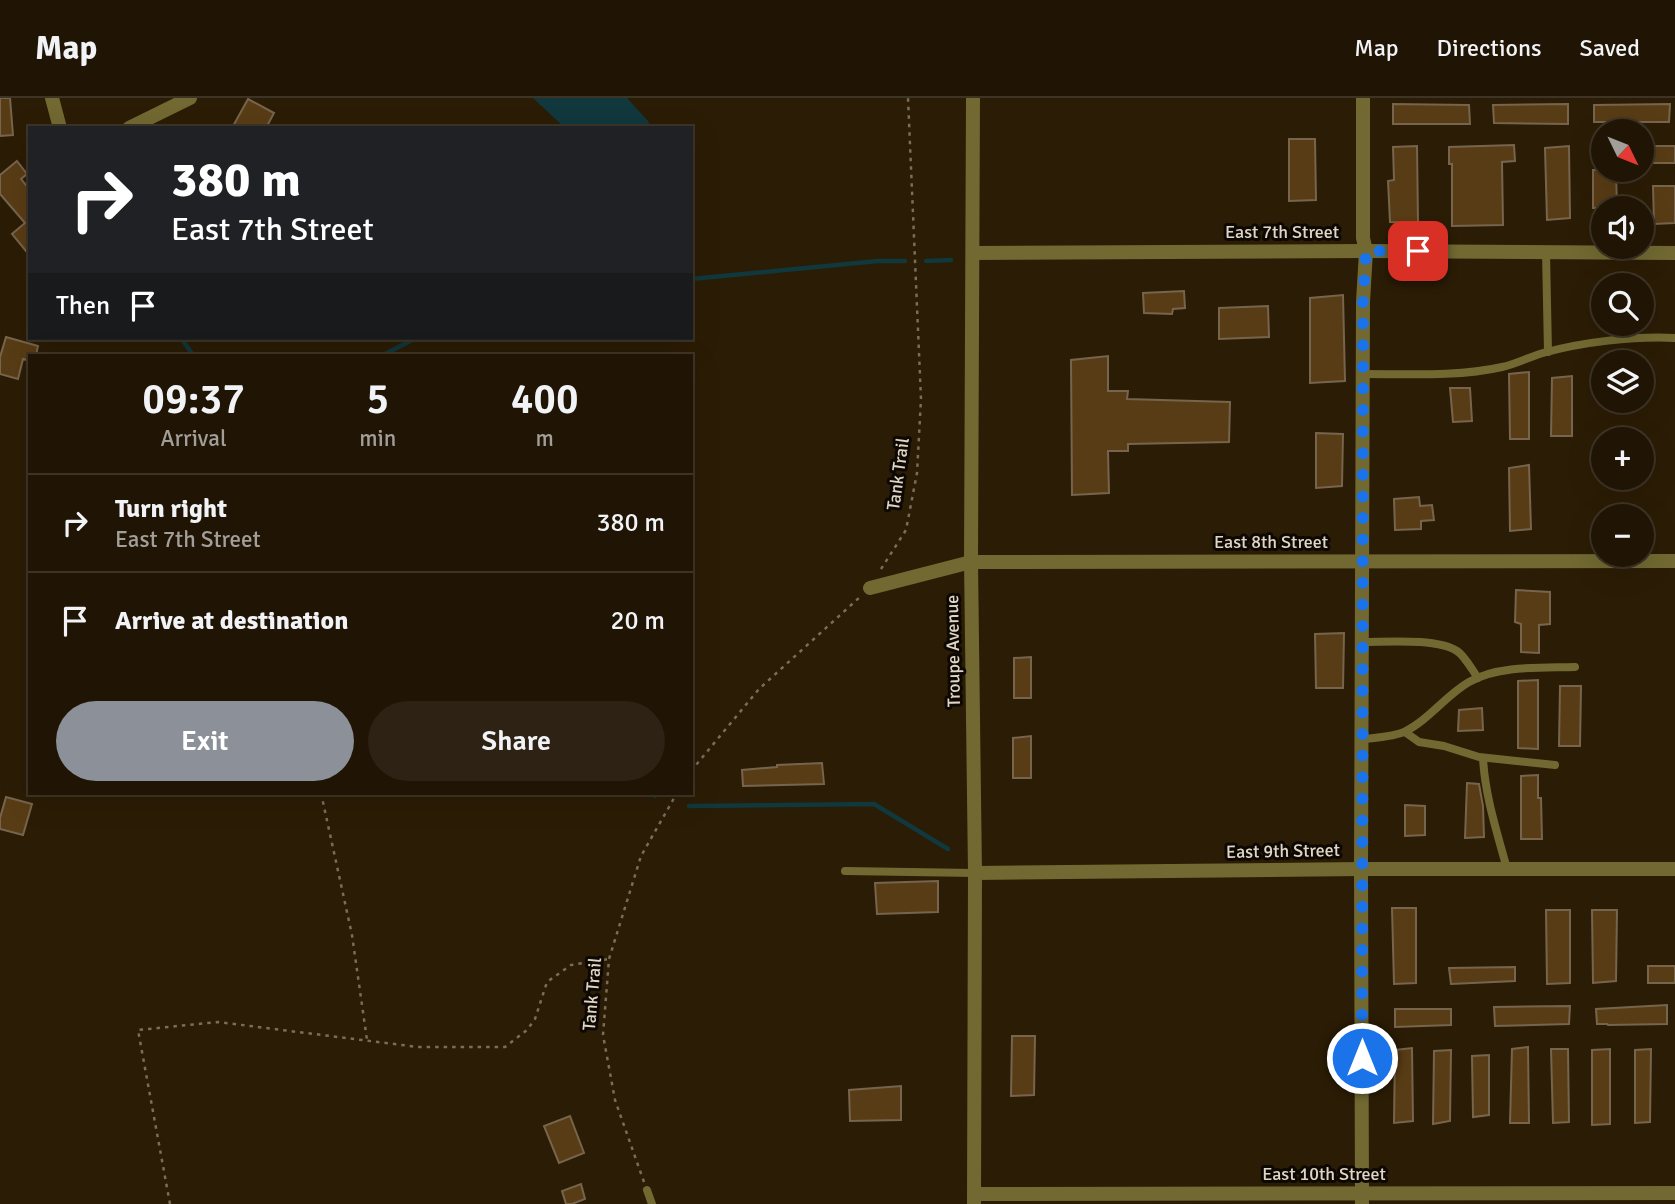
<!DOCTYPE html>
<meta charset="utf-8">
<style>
:root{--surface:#201504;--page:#2d2213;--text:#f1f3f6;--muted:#a29f9a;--line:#3d3426;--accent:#8c9099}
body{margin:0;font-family:Signika,sans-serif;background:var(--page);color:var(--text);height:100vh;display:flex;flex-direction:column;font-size:26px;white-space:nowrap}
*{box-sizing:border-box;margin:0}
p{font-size:23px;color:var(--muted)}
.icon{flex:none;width:38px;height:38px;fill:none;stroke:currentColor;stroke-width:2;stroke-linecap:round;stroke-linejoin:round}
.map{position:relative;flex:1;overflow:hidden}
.drawer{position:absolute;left:28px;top:256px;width:665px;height:441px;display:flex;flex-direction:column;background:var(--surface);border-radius:0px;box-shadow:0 7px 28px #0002,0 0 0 2px var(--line)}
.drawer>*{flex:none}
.guide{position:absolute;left:28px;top:28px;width:665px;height:214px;border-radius:0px;box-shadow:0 7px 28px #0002,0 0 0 2px var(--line);background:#202124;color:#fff;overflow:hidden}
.needle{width:46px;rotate:133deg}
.tools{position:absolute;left:1591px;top:21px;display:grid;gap:14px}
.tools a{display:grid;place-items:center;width:63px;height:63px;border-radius:50%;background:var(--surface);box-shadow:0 7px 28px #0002,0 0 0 2px var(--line);font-size:35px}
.pin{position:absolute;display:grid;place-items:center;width:60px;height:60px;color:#fff;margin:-30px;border-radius:14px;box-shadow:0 4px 10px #0006}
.me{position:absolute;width:77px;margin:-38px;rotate:0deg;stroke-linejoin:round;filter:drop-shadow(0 0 5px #0008)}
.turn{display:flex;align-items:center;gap:24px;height:147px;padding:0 28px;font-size:32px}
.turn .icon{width:91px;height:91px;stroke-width:2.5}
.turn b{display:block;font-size:49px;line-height:60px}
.then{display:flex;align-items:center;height:66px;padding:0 28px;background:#0003;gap:14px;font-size:26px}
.eta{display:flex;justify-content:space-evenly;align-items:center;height:119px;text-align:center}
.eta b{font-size:42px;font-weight:600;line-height:49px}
.button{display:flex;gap:14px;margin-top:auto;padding:14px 28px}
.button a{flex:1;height:80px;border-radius:42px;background:var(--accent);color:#fff;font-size:28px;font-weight:600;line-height:80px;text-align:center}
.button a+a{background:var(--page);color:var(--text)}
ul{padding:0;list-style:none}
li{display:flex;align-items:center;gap:21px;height:98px;padding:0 28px;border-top:2px solid var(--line)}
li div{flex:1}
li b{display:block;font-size:26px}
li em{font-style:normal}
header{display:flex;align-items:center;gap:42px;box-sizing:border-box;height:98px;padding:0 35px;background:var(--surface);border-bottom:2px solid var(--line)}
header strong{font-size:33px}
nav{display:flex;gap:38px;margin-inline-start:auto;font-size:24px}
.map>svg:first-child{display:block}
.water{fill:#10383d}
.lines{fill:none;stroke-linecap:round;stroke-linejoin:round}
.stream{stroke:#10383d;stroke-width:4.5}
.building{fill:#583c15;stroke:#77644d;stroke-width:2}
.path{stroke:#7a6d5a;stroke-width:2.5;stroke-dasharray:3.5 5;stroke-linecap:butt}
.service{stroke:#716931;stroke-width:8}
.minor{stroke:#716931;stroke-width:14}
.route{stroke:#1a73e8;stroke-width:12;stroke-dasharray:0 21.6}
.labels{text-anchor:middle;stroke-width:6;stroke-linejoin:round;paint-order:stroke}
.street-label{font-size:18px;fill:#e0d6c8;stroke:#0e0802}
</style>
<header>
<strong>Map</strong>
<nav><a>Map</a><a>Directions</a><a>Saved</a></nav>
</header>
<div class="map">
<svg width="1675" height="1106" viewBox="0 0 1675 1106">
<rect width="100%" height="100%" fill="#2b1c05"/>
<path class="water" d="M 533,0 L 627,0 L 648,23 L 651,30 L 565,30 Z"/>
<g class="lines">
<g class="stream">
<path d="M 926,163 L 951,162"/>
<path d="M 691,181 L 878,163 L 905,163"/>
<path d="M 181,240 L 193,257"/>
<path d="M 383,257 L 416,240"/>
<path d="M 652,695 L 655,698"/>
<path d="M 689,708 L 874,706 L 948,751"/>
</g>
</g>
<g class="building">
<path d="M 0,0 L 10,0 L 13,37 L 0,38 Z"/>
<path d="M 248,1 L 274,15 L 266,30 L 232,30 Z"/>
<path d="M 1393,6 L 1469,7 L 1470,26 L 1393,26 Z"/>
<path d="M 1568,6 L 1568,26 L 1494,25 L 1493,7 Z"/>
<path d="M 1670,6 L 1669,24 L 1594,24 L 1594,7 Z"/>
<path d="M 1289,41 L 1315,41 L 1316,102 L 1289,103 Z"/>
<path d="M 1514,47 L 1515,63 L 1502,64 L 1503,127 L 1452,128 L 1452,66 L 1449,66 L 1449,49 Z"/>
<path d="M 1417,48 L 1418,125 L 1390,124 L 1388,83 L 1394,82 L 1393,49 Z"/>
<path d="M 1569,48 L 1570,120 L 1547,122 L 1545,50 Z"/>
<rect x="1647" y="48" width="28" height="17"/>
<path d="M 17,63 L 27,76 L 21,81 L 30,92 L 30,158 L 12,136 L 25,125 L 0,96 L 0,77 Z"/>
<path d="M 1593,72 L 1616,72 L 1617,110 L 1593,110 Z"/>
<path d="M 1653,88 L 1675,88 L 1675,125 L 1654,126 Z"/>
<path d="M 1184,193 L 1185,210 L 1173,211 L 1172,216 L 1144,215 L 1143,195 Z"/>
<path d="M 1343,197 L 1345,283 L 1310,285 L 1310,200 Z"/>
<path d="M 1268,208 L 1269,239 L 1219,241 L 1219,210 Z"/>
<path d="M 6,239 L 38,248 L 36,257 L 30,257 L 30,263 L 23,261 L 18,281 L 0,276 L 0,259 Z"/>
<path d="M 1108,258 L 1108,293 L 1128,293 L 1127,301 L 1230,304 L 1229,344 L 1128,346 L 1128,353 L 1108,353 L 1109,395 L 1072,397 L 1071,262 Z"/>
<path d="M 1529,274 L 1529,341 L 1510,341 L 1509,276 Z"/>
<path d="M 1572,278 L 1572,338 L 1551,338 L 1552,280 Z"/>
<path d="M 1450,290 L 1470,290 L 1472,323 L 1453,324 Z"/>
<path d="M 1316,335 L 1343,336 L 1342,388 L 1316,390 Z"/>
<path d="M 1529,367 L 1531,431 L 1510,433 L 1509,370 Z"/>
<path d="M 1419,399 L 1420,408 L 1432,407 L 1434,422 L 1421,423 L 1421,431 L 1395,432 L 1394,401 Z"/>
<path d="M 1516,492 L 1550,494 L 1550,526 L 1539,527 L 1539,555 L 1521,554 L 1521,526 L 1515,524 Z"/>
<path d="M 1344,535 L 1343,590 L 1316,590 L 1315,536 Z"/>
<path d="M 1031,559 L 1031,600 L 1014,600 L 1014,560 Z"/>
<path d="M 1538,582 L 1538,651 L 1518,650 L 1518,583 Z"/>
<path d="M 1560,588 L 1581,588 L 1580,648 L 1559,648 Z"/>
<path d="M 1482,610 L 1483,632 L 1458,633 L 1459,612 Z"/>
<path d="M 1031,638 L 1031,680 L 1013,680 L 1013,640 Z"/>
<path d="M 822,665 L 824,686 L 743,688 L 742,672 L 777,669 L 777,667 Z"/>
<path d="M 1538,677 L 1538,700 L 1541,700 L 1542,741 L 1521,741 L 1521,678 Z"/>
<path d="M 1467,685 L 1479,686 L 1483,708 L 1484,739 L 1465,740 Z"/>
<path d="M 6,699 L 32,706 L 23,737 L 0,731 L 0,720 Z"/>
<path d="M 1405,707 L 1425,708 L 1425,737 L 1405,738 Z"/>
<path d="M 938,783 L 938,814 L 877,816 L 875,785 Z"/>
<path d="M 1392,810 L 1416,810 L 1416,885 L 1394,886 Z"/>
<path d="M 1546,812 L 1570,812 L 1570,885 L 1547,886 Z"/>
<path d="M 1592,812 L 1617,812 L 1616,883 L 1593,885 Z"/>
<rect x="1648" y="868" width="27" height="17"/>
<path d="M 1515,869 L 1515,883 L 1451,886 L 1449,870 Z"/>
<path d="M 1667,907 L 1667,926 L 1608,927 L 1607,926 L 1597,926 L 1596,911 Z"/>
<path d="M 1570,908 L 1569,926 L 1495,928 L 1494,909 Z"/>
<path d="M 1395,911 L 1451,911 L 1451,927 L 1395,929 Z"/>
<path d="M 1012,938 L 1035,938 L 1034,997 L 1011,998 Z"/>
<path d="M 1528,949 L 1529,1025 L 1510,1025 L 1512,951 Z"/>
<path d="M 1412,950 L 1413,1023 L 1394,1025 L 1395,952 Z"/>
<path d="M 1551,951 L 1568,951 L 1569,1024 L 1553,1025 Z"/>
<path d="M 1610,951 L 1610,1026 L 1592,1027 L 1592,952 Z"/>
<path d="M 1651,951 L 1650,1024 L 1635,1025 L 1635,952 Z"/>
<path d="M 1451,952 L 1450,1023 L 1433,1026 L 1434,953 Z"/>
<path d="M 1489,957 L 1489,1017 L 1473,1019 L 1472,958 Z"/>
<path d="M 901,988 L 901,1022 L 850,1023 L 849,992 Z"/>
<path d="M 570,1018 L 584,1055 L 559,1065 L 544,1028 Z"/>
<path d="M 581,1086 L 585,1101 L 572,1106 L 566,1106 L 562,1093 Z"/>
</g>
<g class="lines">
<g class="path">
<path d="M 881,471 L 906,432 L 917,375 L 921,301 L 908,0"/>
<path d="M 691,673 L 759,591 L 861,498"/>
<path d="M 321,695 L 352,837 L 367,942"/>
<path d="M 644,1084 L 615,1002 L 603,937 L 609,861 L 641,758 L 677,695"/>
<path d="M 170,1106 L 138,932 L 218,924 L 418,949 L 505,949 L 527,932 L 535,921 L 547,884 L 571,867 L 609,861"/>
</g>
<g class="service">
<path d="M 1546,154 L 1548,254"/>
<path d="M 1363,276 C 1407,276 1459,279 1502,269 C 1516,266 1529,259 1543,255 C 1582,244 1634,238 1675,240"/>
<path d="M 1363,544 C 1387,544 1436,540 1457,553 C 1465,558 1472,572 1478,580"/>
<path d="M 1405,634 L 1419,644 L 1444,648 L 1479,659 L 1555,667"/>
<path d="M 1362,641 C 1376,640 1391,639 1404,634 C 1429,622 1446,597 1469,584 C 1498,567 1542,570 1575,569"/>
<path d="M 1483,660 C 1485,698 1497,734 1507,771"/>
<path d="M 845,773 L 975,775"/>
<path d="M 647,1092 L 652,1106"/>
</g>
<g class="minor">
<path d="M 52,0 L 60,30"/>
<path d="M 973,0 L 971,464 L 975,775 L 974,1106"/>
<path d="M 129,30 L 190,0"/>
<path d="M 973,155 L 1366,153 L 1675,155"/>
<path d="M 870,490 L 971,464 L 1675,463"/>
<path d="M 975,775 L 1361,771 L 1675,771"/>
<path d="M 974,1096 L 1675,1095"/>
<path d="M 1362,1106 L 1361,771 L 1363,204 L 1366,153 L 1363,140 L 1363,0"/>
</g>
</g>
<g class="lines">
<path class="route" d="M 1362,960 L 1363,204 L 1366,153 L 1418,153"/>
</g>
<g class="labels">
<g class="street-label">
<text x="1282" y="140">East 7th Street</text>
<text transform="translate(898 376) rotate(-82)" y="6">Tank Trail</text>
<text x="1271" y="450">East 8th Street</text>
<text transform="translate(953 553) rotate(-91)" y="6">Troupe Avenue</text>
<text transform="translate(1283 753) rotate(-1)" y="6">East 9th Street</text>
<text transform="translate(592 896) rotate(-85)" y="6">Tank Trail</text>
<text x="1324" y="1082">East 10th Street</text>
</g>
</g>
</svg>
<div class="tools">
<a><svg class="needle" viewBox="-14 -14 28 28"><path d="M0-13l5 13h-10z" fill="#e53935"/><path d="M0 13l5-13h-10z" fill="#a29f9a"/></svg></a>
<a><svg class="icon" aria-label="sound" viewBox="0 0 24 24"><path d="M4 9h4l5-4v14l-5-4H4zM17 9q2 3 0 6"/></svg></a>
<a><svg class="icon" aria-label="search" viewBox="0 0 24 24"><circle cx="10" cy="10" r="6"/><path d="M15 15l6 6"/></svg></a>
<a><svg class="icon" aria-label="layers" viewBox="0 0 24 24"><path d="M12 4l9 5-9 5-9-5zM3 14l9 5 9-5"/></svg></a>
<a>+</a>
<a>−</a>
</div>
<div class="pin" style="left:1418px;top:153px;background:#d93025"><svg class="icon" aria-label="arrive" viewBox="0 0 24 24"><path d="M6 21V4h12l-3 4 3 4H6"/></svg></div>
<svg class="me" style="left:1362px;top:960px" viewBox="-20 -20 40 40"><circle r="17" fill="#1a73e8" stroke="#fff" stroke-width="3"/><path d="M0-11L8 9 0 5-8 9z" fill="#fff"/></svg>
<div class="guide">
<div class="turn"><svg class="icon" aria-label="right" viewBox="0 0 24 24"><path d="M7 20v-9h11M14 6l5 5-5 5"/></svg><div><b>380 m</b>East 7th Street</div></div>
<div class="then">Then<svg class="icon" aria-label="arrive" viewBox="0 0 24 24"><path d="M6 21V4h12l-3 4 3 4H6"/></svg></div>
</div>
<section class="drawer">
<div class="eta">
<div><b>09:37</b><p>Arrival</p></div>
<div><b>5</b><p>min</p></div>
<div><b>400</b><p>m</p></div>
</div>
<ul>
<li><svg class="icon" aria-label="right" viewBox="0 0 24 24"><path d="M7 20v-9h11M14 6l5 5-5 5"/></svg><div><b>Turn right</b><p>East 7th Street</p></div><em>380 m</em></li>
<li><svg class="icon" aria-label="arrive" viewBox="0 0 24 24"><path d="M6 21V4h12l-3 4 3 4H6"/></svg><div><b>Arrive at destination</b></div><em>20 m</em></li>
</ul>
<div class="button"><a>Exit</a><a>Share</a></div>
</section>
</div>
